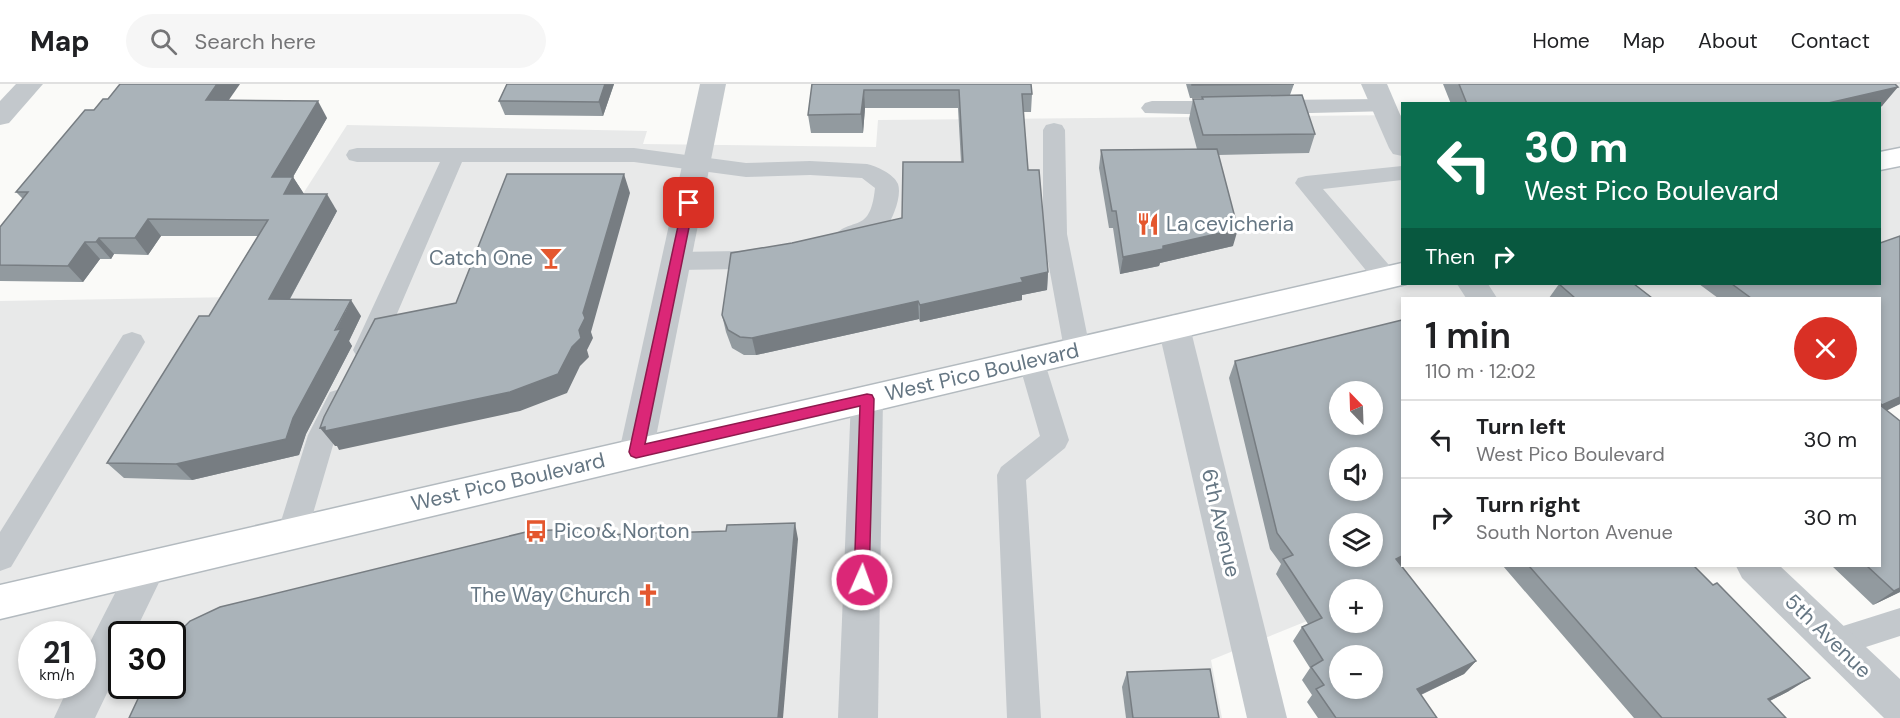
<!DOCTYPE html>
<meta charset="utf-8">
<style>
:root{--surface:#fff;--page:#f6f6f6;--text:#202124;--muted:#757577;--line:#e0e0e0}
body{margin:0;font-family:"DM Sans",sans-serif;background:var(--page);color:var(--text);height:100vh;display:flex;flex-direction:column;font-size:22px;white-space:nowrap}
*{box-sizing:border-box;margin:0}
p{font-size:20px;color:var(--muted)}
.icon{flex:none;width:33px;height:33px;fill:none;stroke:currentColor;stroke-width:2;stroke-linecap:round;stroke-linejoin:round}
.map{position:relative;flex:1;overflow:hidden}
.details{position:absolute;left:1401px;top:213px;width:480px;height:270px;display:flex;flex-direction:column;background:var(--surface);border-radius:0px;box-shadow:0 3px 9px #0003}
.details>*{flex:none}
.top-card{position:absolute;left:1401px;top:18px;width:480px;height:183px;border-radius:0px;box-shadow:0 3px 9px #0003;background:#0b6e4f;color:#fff;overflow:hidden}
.needle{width:39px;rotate:337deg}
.controls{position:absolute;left:1329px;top:297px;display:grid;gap:12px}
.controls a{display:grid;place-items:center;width:54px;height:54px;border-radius:50%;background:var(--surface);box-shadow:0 3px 9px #0003;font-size:30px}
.speed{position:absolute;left:18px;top:537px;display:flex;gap:12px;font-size:30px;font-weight:700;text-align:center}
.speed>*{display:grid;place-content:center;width:78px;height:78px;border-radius:50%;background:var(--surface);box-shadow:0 3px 9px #0003;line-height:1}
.speed small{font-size:15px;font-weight:400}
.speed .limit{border:3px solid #111;border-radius:9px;background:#fff;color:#111}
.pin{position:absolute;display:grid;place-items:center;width:51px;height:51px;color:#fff;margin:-26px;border-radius:12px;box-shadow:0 3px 9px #0006}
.me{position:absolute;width:66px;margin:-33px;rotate:2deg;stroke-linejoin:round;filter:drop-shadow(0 0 4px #0008)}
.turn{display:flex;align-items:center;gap:21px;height:126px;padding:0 24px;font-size:27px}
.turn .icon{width:78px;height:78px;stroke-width:2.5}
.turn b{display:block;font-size:42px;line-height:51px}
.then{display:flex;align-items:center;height:57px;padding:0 24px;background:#0003;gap:12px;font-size:22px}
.round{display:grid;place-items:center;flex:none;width:63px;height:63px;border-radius:32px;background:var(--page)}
.head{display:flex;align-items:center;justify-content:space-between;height:102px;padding:0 24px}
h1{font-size:36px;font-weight:600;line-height:45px}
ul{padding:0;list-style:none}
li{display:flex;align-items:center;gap:18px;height:78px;padding:0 24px;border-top:2px solid var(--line)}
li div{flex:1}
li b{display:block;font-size:22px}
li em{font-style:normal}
header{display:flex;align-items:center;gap:36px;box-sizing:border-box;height:84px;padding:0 30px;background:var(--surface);border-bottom:2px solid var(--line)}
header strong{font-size:28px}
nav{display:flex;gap:33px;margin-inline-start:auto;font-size:21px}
.search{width:420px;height:54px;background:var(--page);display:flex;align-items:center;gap:15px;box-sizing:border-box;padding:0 21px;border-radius:33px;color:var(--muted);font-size:22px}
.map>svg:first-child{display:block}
.built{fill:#e8e9e9;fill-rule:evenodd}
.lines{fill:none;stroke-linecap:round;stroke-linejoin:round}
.secondary-casing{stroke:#b3babf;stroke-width:3}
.service{fill:#c3c8cc;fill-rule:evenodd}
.minor{fill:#c3c8cc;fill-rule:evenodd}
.tertiary{fill:#c3c8cc;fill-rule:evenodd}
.secondary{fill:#fff;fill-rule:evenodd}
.wall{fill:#929a9f}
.shaded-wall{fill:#777d82}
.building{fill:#aab3b9;stroke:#777d82;stroke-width:1.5;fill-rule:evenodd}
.route{fill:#db2777;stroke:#8e194d;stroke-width:1.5}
.labels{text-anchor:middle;stroke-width:6;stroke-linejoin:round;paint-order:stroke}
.poi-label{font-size:21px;fill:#657683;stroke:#fff;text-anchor:start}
.street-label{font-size:21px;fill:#657683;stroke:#fff}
</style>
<header>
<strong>Map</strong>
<div class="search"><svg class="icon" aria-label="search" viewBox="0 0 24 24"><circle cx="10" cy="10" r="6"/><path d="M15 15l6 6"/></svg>Search here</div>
<nav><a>Home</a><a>Map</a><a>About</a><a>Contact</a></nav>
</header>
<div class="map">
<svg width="1900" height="634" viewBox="0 0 1900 634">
<rect width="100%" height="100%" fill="#fafaf8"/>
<g class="built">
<path d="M 1636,0 L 1900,0 L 1900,198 L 1880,184 L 1880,20 Z"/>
<path d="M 1402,31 L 1402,200 L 1801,200 L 1820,214 L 1402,214 L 1402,367 L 1372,374 L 1340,374 L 1340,472 L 1372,472 L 1373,445 L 1412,495 L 1373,511 L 1372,506 L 1340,506 L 1339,524 L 1211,576 L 1222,634 L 0,634 L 0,217 L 237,213 L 347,41 L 647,47 L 643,60 L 876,63 L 878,36 ZM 1340,308 L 1372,308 L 1372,340 L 1340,340 ZM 32,550 L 82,550 L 82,602 L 32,602 ZM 122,550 L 172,550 L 172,602 L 122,602 Z"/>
</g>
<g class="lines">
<g class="secondary-casing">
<g id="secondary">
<path d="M 1900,64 L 1900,82 L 1880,86 L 1880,68 Z"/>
<path d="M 1402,179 L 1402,200 L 1406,200 L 1402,201 L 0,535 L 0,501 Z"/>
</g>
</g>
<g class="service">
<path d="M 1384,15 L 1391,17 L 1395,22 L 1391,27 L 1271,30 L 1264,28 L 1260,23 L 1264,18 L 1271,16 Z"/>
<path d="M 1152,17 L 1227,17 L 1234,19 L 1238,24 L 1234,29 L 1227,31 L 1145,29 L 1141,24 L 1145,19 Z"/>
<path d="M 1054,39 L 1062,41 L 1065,46 L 1067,150 L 1090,265 L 1086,272 L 1077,275 L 1068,272 L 1064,265 L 1043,150 L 1043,46 L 1046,41 Z"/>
<path d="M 357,64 L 634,64 L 746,79 L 810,77 L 867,80 C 876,82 894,90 898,100 C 902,112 893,134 886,144 C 878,153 856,161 844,164 L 836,162 L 832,156 C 848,129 870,155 875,104 L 862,94 L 810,91 L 746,93 L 634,78 L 462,78 L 396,232 L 375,273 L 366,276 L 357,273 L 353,266 L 440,78 L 357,78 L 349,76 L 346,71 L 349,66 Z"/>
<path d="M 1402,82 L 1402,96 L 1323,105 L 1395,188 L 1398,194 L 1395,200 L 1386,203 L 1377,200 L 1295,99 L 1298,94 L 1306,92 Z"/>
<path d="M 765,163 L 774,165 L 777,171 L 774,177 L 740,185 L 677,186 L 668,183 L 665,177 L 668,171 L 677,168 L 740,167 Z"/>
<path d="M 132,248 L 141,251 L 145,258 L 141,265 L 11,483 L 0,487 L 0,448 L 123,251 Z"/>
<path d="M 1031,266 L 1040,269 L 1044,276 L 1069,356 L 1065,364 L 1026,396 L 1041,634 L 1007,634 L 997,391 L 1001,383 L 1040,352 L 1018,276 L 1022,269 Z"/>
<path d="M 340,305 L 350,308 L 353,316 L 336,351 L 307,450 L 302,459 L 292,463 L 282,459 L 277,450 L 308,351 L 330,308 Z"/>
<path d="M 1900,524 L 1900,552 L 1835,573 L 1824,568 L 1819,558 L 1824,548 Z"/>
</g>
<g class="minor">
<path d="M 16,0 L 43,0 L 9,39 L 0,41 L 0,17 Z"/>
<path d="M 1361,0 L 1387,0 L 1402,35 L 1402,72 L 1393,70 L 1389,64 Z"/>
<path d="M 1457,200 L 1488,200 L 1497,214 L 1466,214 Z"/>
<path d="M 1174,231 L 1185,235 L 1190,243 L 1287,634 L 1247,634 L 1158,243 L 1163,235 Z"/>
<path d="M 867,302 L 879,306 L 883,315 L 878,634 L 838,634 L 851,315 L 855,306 Z"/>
<path d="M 147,468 L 160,472 L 166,484 L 134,550 L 122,550 L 122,578 L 95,634 L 54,634 L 69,602 L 82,602 L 82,574 L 134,472 Z"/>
<path d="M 1736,482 L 1780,482 L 1900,595 L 1900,634 L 1884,634 L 1742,494 Z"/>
</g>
<path class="tertiary" d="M 700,0 L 726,0 L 653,368 L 648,378 L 636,382 L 624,378 L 619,368 Z"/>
<use href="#secondary" class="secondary"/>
</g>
<g class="wall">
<path d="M 507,0 L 614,0 L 603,32 L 505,31 L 499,17 Z"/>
<path d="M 812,0 L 1031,0 L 1032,10 L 1031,28 L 1023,28 L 1028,86 L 1048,188 L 1047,206 L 1022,211 L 1022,216 L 920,238 L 919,235 L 756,271 L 744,271 L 732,264 L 726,248 L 722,231 L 792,159 L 902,134 L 961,78 L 958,24 L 865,24 L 863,49 L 811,49 L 808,31 Z"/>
<path d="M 1186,0 L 1294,0 L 1290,11 L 1315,50 L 1309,69 L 1218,71 L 1233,162 L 1160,179 L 1159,182 L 1120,190 L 1113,144 L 1109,144 L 1099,84 L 1101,66 L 1197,65 L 1189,35 L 1193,15 L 1201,15 L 1202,14 L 1190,14 Z"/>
<path d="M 1443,0 L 1895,0 L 1882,22 L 1880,23 L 1880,20 L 1451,20 Z"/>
<path d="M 108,15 L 229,16 L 327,34 L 293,93 L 304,110 L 337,127 L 290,215 L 361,232 L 349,257 L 352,262 L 306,350 L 299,371 L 192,396 L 124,394 L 107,379 L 209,232 L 258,152 L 161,152 L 148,171 L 114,170 L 111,175 L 100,175 L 83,198 L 0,197 L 0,143 L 23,115 L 16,108 L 94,26 Z"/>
<path d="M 1900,151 L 1900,320 L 1886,326 L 1900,337 L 1900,508 L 1873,521 L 1832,482 L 1880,482 L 1880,214 L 1718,214 L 1699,200 L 1880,200 Z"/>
<path d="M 1559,200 L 1652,214 L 1549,214 Z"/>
<path d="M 1235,277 L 1402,483 L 1476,577 L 1464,590 L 1421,611 L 1437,634 L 1318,634 L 1307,618 L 1312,611 L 1302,596 L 1310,584 L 1293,557 L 1302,543 L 1308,540 L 1276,490 L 1281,480 L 1270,465 L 1229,294 Z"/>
<path d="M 1503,482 L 1694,482 L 1789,607 L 1770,617 L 1786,634 L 1634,634 Z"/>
<path d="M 1127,588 L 1219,634 L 1126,634 L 1122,603 Z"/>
</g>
<g class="shaded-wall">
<path d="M 217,0 L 240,0 L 217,33 L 206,16 Z"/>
<path d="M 605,0 L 614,0 L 603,32 L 599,18 Z"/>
<path d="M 1898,3 L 1882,22 L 1880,23 L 1880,20 L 1824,20 Z"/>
<path d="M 864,6 L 865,24 L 863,49 L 861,30 Z"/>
<path d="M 318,17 L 327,34 L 283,110 L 272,93 Z"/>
<path d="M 624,90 L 630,109 L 591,248 L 593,254 L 587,266 L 589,273 L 580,282 L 567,309 L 520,327 L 339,366 L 337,362 L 335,362 L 320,344 L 579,246 L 583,229 Z"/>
<path d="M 293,93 L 304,110 L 284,110 Z"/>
<path d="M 327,110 L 337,127 L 281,231 L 269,215 Z"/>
<path d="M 148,135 L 161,152 L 148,171 L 135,154 Z"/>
<path d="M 1238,145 L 1233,162 L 1160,179 L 1159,182 L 1120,190 L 1123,173 L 1163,162 Z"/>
<path d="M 99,154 L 114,170 L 111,175 L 96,158 Z"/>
<path d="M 85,158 L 100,175 L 83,198 L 68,182 Z"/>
<path d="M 1048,188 L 1047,206 L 1022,211 L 1022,216 L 920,238 L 920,221 L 1021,194 Z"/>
<path d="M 351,216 L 361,232 L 349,257 L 352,262 L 306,350 L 299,371 L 192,396 L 176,380 L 293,334 Z"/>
<path d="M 918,217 L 919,235 L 756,271 L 752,254 Z"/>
<path d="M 1900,313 L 1900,320 L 1880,330 L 1880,323 L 1882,321 Z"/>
<path d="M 795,439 L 798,455 L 783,634 L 778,634 Z"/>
<path d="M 599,444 L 608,460 L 598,451 Z"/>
<path d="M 1402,472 L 1402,482 L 1406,482 L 1386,490 L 1396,475 Z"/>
<path d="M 1900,504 L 1900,508 L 1873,521 L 1894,507 Z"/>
<path d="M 1476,577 L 1464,590 L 1405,618 L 1417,605 Z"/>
<path d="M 1810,594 L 1789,607 L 1748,628 L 1768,615 Z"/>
</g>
<g class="building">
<path d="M 120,0 L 217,0 L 206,16 L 318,17 L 272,93 L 293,93 L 284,110 L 327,110 L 269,215 L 351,216 L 335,246 L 341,245 L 293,334 L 286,355 L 176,380 L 107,379 L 199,232 L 209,232 L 268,136 L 148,135 L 135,154 L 99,154 L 96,158 L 85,158 L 68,182 L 0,181 L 0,143 L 28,108 L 16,108 L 85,26 L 94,26 L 103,15 L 108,15 Z"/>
<path d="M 507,0 L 605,0 L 599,18 L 499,17 Z"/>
<path d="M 812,0 L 1031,0 L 1032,10 L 1022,10 L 1028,86 L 1039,86 L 1048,188 L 1021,194 L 1023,198 L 920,221 L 918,217 L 752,254 L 740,253 L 728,246 L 722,231 L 731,169 L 792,159 L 902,134 L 903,78 L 963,78 L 959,6 L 864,6 L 861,30 L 808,31 Z"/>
<path d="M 1192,0 L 1294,0 L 1192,1 Z"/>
<path d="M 1459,0 L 1895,0 L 1898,3 L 1824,20 L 1467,20 Z"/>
<path d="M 1302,11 L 1315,50 L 1203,51 L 1193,15 L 1203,15 L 1202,13 Z"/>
<path d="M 1217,65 L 1238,145 L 1163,162 L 1163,165 L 1123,173 L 1116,127 L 1112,127 L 1101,66 Z"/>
<path d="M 507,90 L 624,90 L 583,229 L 585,234 L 579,246 L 581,254 L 572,263 L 558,290 L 510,308 L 325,347 L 325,343 L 320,344 L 324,333 L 375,235 L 456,219 Z"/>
<path d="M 1900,152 L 1900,313 L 1882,321 L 1880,319 L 1880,214 L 1751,214 L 1732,200 L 1880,200 L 1880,159 Z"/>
<path d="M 1559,200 L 1634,200 L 1652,214 L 1575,214 Z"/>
<path d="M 1402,236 L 1402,472 L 1396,475 L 1476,577 L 1417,605 L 1437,634 L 1336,634 L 1316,605 L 1324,601 L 1311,583 L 1323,576 L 1302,543 L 1322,534 L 1283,475 L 1293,471 L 1277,449 L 1235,277 ZM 1340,308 L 1372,308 L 1372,340 L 1340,340 ZM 1340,374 L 1372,374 L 1372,406 L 1340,406 ZM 1340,440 L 1372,440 L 1372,472 L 1340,472 ZM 1340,506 L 1372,506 L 1372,538 L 1340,538 ZM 1340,572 L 1372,572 L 1372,604 L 1340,604 Z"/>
<path d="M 1880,321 L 1900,337 L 1900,504 L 1894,507 L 1867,482 L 1880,482 Z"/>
<path d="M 795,439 L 778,634 L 129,634 L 144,602 L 172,602 L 172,555 L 190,537 L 220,523 L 530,447 L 599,444 L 598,451 L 726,447 L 727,441 Z"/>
<path d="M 1529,482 L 1694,482 L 1713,501 L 1717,499 L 1810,594 L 1768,615 L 1786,634 L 1662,634 Z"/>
<path d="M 1210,585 L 1219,634 L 1133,634 L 1127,588 Z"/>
</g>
<path class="route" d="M 689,115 L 694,119 L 645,360 L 867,310 L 872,311 L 874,315 L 869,496 L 867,501 L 862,503 L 856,501 L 854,496 L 860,322 L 636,374 L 631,372 L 629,368 L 683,119 Z"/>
<defs>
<g id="restaurant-bare" transform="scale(1.8)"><path d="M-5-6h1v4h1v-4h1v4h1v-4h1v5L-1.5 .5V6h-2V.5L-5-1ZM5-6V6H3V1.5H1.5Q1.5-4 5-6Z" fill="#e4572e" stroke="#fff" stroke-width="2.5" paint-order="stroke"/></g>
<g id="bar-bare" transform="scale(1.8)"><path d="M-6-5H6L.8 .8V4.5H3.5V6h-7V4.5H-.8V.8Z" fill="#e4572e" stroke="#fff" stroke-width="2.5" paint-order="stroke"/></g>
<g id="bus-bare" transform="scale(1.8)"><path d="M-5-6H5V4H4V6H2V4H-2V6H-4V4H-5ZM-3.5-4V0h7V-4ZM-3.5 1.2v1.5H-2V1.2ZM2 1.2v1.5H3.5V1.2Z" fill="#e4572e" stroke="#fff" stroke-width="2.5" paint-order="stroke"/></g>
<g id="church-bare" transform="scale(1.8)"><path d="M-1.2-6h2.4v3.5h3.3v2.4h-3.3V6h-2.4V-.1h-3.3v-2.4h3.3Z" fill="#e4572e" stroke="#fff" stroke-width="2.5" paint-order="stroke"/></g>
</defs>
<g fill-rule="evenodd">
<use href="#restaurant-bare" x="1148" y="140"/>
<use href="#bar-bare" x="551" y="174"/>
<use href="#bus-bare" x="536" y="447"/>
<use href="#church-bare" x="648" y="511"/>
</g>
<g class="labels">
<g class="poi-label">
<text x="1166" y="147">La cevicheria</text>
<text x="533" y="181" text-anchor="end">Catch One</text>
<text x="554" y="454">Pico &amp; Norton</text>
<text x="630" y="518" text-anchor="end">The Way Church</text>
</g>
<g class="street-label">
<text transform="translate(982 288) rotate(-13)" y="7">West Pico Boulevard</text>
<text transform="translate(508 398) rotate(-13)" y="7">West Pico Boulevard</text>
<text transform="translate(1221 439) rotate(77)" y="7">6th Avenue</text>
<text transform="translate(1828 552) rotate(44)" y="7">5th Avenue</text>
</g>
</g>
</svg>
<div class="controls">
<a><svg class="needle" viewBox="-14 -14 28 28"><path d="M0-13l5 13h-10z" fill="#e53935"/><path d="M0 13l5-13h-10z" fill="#757577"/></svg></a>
<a><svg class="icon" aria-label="sound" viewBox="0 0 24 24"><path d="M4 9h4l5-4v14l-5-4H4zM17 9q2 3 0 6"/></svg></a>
<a><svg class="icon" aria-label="layers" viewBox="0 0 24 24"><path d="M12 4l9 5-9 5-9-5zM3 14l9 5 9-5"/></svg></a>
<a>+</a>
<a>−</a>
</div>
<div class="speed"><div>21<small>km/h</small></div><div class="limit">30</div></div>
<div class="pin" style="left:689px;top:119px;background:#d93025"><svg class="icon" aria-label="arrive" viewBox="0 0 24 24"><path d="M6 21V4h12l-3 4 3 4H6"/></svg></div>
<svg class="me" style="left:862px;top:496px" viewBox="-20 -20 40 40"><circle r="17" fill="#db2777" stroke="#fff" stroke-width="3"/><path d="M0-11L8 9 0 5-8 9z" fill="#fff"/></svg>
<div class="top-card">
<div class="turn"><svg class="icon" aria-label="left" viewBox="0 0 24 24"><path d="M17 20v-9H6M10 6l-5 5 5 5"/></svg><div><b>30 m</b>West Pico Boulevard</div></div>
<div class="then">Then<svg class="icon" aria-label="right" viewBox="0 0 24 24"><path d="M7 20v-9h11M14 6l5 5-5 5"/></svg></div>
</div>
<section class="details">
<div class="head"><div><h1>1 min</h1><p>110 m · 12:02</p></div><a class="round" style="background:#d93025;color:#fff"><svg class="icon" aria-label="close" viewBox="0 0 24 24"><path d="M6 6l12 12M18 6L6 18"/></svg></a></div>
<ul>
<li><svg class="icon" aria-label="left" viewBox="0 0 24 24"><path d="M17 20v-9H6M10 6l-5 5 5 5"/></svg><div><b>Turn left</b><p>West Pico Boulevard</p></div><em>30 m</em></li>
<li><svg class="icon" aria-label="right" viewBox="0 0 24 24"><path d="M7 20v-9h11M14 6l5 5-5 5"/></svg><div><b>Turn right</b><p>South Norton Avenue</p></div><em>30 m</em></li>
</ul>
</section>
</div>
